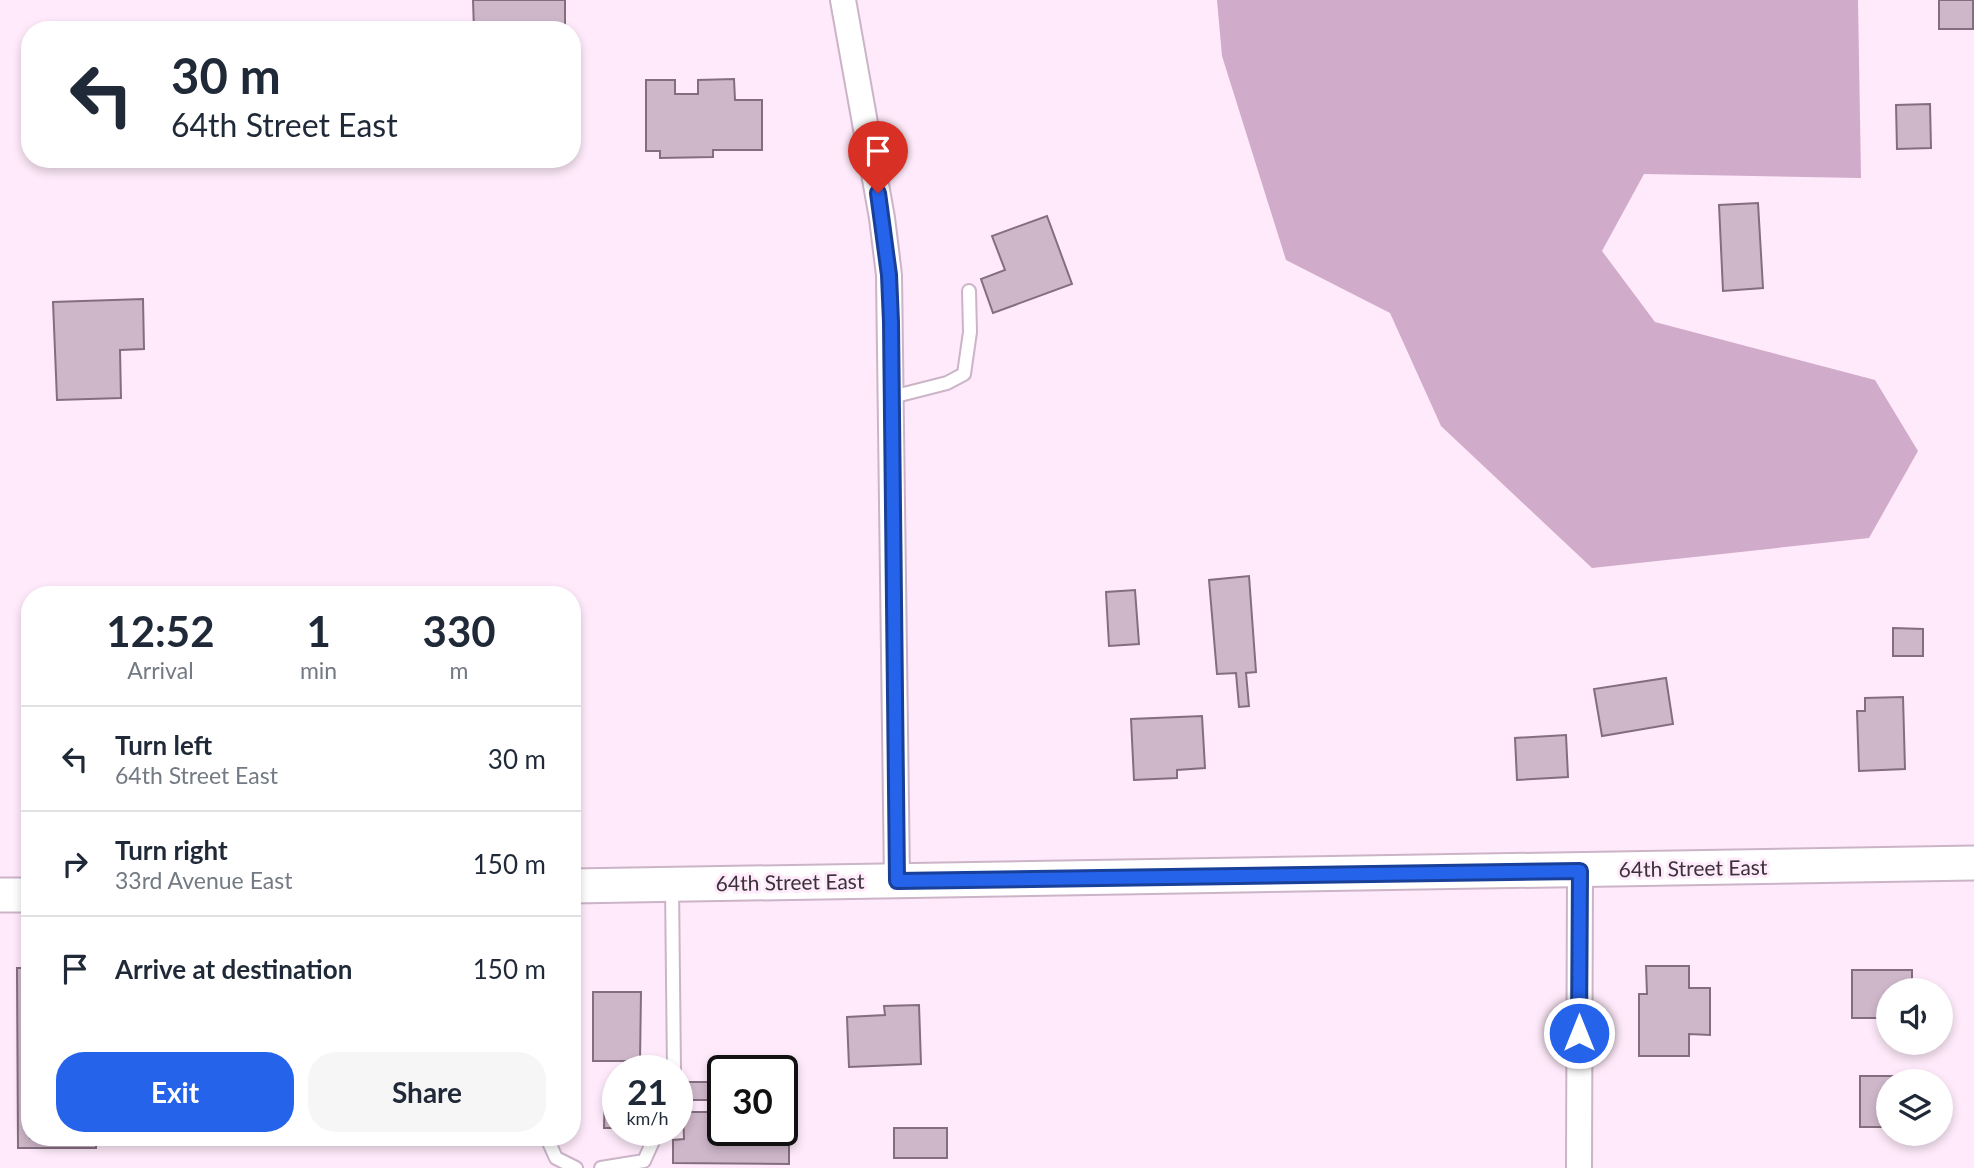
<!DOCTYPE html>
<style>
:root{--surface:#fff;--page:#f6f6f7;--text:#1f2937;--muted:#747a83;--line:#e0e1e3;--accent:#2563eb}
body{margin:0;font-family:Lato,sans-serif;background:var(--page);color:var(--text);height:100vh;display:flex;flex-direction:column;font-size:26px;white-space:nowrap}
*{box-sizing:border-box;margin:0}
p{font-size:23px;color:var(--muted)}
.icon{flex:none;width:38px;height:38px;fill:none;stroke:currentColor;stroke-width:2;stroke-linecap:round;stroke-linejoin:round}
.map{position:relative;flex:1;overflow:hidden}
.details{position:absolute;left:21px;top:586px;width:560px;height:560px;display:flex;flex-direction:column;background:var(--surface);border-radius:28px;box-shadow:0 4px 10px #0003}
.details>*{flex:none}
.guide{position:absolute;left:21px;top:21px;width:560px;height:147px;border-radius:28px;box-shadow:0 4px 10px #0003;background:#fff;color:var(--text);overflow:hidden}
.buttons{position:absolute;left:1876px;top:978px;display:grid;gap:14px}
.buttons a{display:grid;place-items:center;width:77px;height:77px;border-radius:50%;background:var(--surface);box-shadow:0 4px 10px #0003;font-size:35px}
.speed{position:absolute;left:602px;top:1055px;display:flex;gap:14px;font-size:35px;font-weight:700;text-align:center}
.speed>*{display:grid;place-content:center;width:91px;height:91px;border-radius:50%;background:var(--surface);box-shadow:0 4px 10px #0003;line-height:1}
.speed small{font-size:18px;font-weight:400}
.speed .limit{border:4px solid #111;border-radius:10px;background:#fff;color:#111}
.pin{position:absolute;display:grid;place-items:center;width:60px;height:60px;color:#fff;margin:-72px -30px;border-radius:50% 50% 50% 0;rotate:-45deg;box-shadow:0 0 7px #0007}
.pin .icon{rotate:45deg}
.me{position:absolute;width:77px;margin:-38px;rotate:0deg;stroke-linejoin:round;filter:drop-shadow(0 0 5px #0008)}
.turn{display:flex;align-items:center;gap:24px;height:147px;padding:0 35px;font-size:32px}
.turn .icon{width:91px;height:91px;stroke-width:2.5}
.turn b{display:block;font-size:49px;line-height:60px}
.eta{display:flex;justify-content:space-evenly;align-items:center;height:119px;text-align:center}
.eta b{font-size:42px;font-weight:700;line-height:49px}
.button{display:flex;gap:14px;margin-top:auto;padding:14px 35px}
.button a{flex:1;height:80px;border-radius:28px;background:var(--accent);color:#fff;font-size:28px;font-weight:700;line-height:80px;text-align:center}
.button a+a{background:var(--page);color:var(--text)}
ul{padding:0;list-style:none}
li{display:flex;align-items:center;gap:21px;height:105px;padding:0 35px;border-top:2px solid var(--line)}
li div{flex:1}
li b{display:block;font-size:26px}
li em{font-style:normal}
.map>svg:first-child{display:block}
.forest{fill:#d1abca}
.building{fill:#cfb7ca;stroke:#836e7f;stroke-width:2}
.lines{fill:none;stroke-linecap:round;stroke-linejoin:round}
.lane-casing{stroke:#cbb4c7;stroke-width:16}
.street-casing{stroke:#cbb4c7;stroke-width:28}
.secondary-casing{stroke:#cbb4c7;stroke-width:37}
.lane{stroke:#fff;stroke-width:12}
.street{stroke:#fff;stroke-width:24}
.secondary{stroke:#fff;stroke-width:33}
.route-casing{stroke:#184099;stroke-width:18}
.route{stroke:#2563eb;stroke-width:12}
.labels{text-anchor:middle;stroke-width:6;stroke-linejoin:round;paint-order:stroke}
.street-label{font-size:21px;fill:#3a3139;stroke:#feeafa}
</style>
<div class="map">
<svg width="1974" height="1168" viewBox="0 0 1974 1168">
<rect width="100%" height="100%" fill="#feeafa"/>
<path class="forest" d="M 1217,0 L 1858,0 L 1861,178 L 1644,174 L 1602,251 L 1655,322 L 1875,380 L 1918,451 L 1869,538 L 1592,568 L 1441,426 L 1390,313 L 1286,260 L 1222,56 Z"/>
<g class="building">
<path d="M 473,0 L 565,0 L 565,30 L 474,30 Z"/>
<rect x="1939" y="0" width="34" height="29"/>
<path d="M 734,79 L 735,100 L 762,100 L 762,150 L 713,150 L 713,157 L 660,158 L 660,151 L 646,151 L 646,80 L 675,80 L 675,94 L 698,94 L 698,80 Z"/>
<path d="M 1930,104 L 1931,148 L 1897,149 L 1896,105 Z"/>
<path d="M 1758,203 L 1763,288 L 1723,291 L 1719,205 Z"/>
<path d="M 1047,216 L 1072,284 L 993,313 L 981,279 L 1005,270 L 992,236 Z"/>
<path d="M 143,299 L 144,349 L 120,350 L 121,398 L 57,400 L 53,302 Z"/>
<path d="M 1249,576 L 1256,672 L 1246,673 L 1249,706 L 1239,707 L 1236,673 L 1217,674 L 1209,580 Z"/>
<path d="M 1135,590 L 1139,644 L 1109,646 L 1106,592 Z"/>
<path d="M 1893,628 L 1923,629 L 1923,656 L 1893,656 Z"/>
<path d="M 1666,678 L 1673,724 L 1602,736 L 1594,689 Z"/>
<path d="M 1903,697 L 1905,769 L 1859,771 L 1857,711 L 1865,711 L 1865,698 Z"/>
<path d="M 1202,716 L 1205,768 L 1177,770 L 1177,778 L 1134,780 L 1131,719 Z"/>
<path d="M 1566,735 L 1568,777 L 1517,780 L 1515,738 Z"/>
<path d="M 1646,966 L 1689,966 L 1689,988 L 1710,988 L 1710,1035 L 1689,1034 L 1689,1056 L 1639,1056 L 1639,994 L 1647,994 Z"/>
<path d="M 17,968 L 30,968 L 30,1138 L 96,1138 L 96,1148 L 18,1148 Z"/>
<path d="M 1852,970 L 1912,970 L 1912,990 L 1888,990 L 1888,1018 L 1852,1018 Z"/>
<path d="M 593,992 L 641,992 L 640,1061 L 593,1061 Z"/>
<path d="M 919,1005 L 921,1064 L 849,1067 L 847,1017 L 885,1015 L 884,1006 Z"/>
<rect x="732" y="1065" width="29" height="6"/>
<path d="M 1860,1076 L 1900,1076 L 1900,1082 L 1888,1082 L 1888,1127 L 1860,1127 Z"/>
<rect x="684" y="1082" width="39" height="18"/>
<path d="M 605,1087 L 618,1087 L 618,1128 L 604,1128 Z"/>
<path d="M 683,1112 L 723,1112 L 723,1130 L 782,1130 L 782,1112 L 789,1112 L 789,1164 L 673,1163 L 673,1140 L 684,1139 Z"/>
<rect x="894" y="1128" width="53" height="30"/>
</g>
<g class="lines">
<g class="lane-casing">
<g id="lane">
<path d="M 892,397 L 947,383 L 964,374 L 970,332 L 969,291"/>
<path d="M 672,886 L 674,1071"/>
<path d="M 547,1138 L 556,1158 L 576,1168"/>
<path d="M 601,1168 L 644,1161 L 658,1130"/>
</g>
</g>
<g class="street-casing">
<g id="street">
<path d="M 843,0 L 882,218 L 889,275 L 897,881"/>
<path d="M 1579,1168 L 1580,871"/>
</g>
</g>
<g class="secondary-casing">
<g id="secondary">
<path d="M 572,886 L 1974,863"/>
<path d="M 0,895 L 30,895"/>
</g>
</g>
<use href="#lane" class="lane"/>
<use href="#street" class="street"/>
<use href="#secondary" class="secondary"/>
</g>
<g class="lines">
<g class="route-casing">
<path id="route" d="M 878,193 L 889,275 L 891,322 L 897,881 L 1580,871 L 1579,1033"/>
</g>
<use href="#route" class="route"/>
</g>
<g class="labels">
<g class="street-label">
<text transform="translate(1693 869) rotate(-1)" y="7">64th Street East</text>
<text transform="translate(790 883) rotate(-1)" y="7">64th Street East</text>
</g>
</g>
</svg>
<div class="buttons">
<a><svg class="icon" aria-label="sound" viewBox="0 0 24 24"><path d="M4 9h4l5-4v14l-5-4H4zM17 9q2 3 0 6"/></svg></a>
<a><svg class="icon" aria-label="layers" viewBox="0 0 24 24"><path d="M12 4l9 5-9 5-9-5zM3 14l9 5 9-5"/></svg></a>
</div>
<div class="speed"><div>21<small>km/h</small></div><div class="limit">30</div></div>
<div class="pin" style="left:878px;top:193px;background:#d93025"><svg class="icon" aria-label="arrive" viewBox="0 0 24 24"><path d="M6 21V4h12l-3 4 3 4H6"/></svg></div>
<svg class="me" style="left:1579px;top:1033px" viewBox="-20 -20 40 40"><circle r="17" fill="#2563eb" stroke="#fff" stroke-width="3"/><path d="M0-11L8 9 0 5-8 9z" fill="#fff"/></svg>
<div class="guide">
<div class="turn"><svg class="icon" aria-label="left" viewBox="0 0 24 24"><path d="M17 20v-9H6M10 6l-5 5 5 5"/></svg><div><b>30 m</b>64th Street East</div></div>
</div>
<section class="details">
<div class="eta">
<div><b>12:52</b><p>Arrival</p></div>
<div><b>1</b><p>min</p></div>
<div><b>330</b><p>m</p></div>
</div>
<ul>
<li><svg class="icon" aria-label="left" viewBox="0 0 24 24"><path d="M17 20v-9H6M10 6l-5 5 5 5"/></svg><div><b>Turn left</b><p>64th Street East</p></div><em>30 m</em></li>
<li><svg class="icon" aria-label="right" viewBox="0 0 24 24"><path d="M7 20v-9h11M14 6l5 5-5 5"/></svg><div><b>Turn right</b><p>33rd Avenue East</p></div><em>150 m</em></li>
<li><svg class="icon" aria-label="arrive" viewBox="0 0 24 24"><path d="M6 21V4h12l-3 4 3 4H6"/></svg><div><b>Arrive at destination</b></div><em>150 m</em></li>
</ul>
<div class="button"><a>Exit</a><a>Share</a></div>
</section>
</div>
